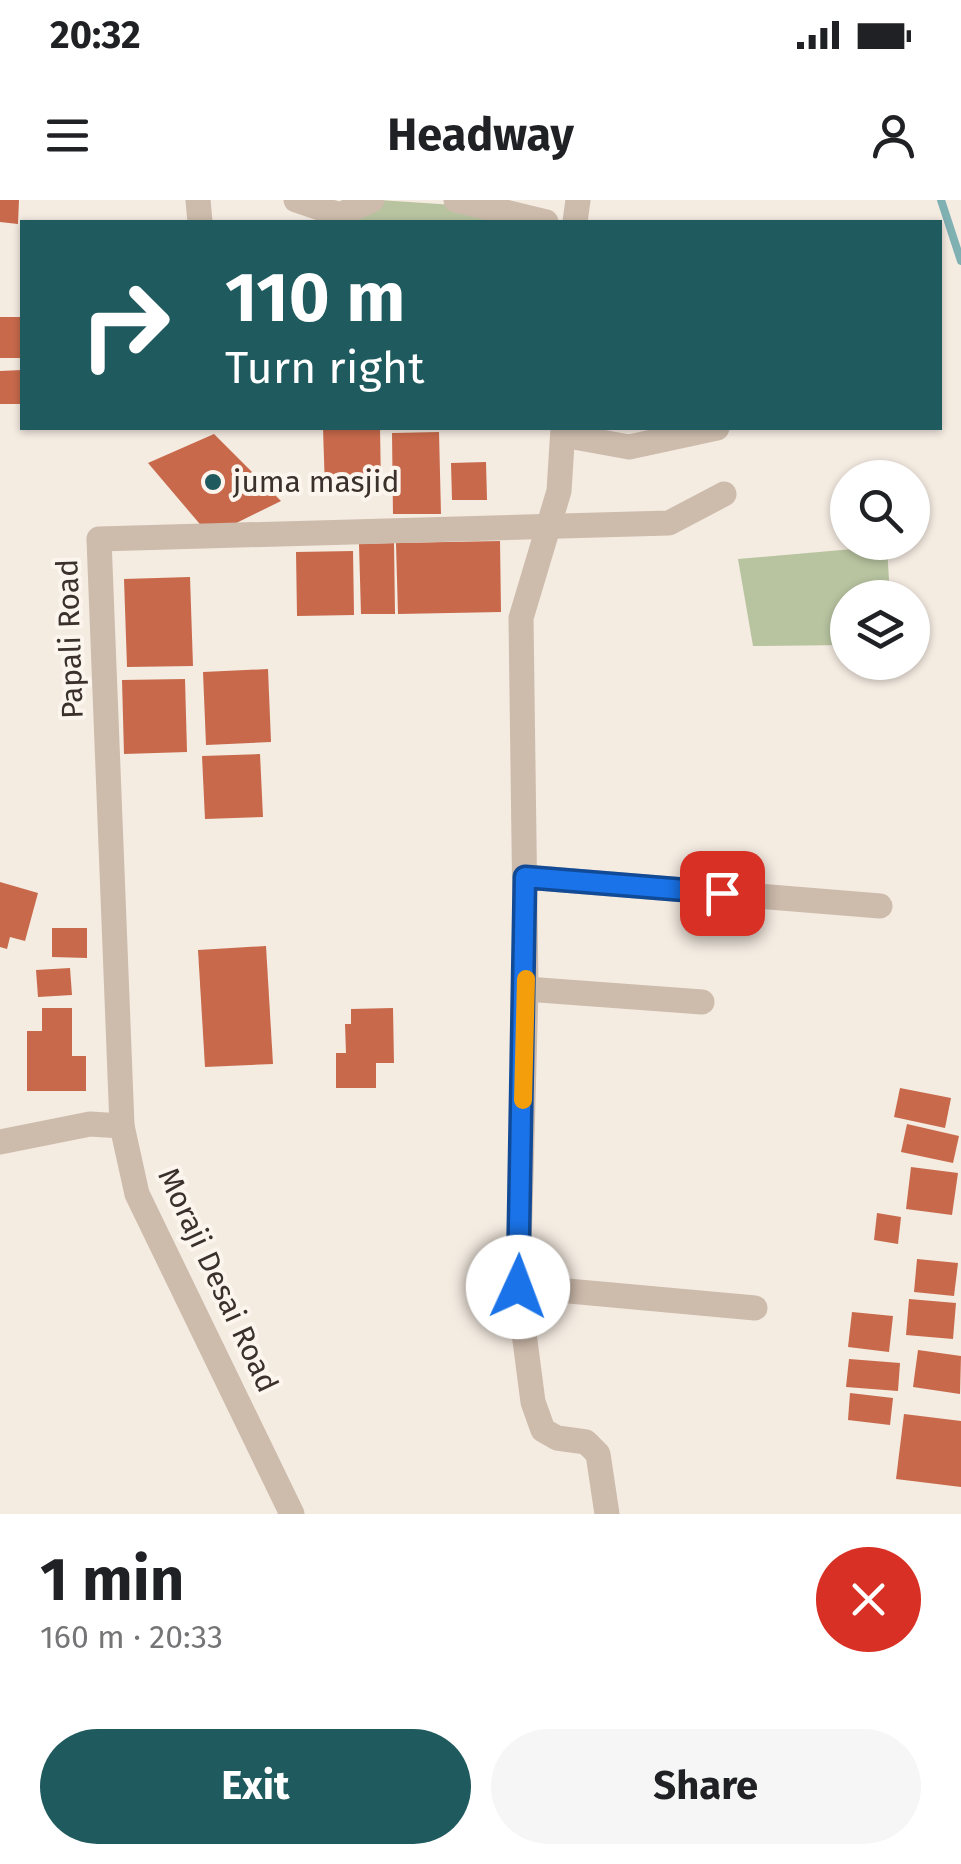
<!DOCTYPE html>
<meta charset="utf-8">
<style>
:root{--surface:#fff;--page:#f6f6f6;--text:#202124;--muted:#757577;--accent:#1f5a5e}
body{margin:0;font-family:"Fira Sans",sans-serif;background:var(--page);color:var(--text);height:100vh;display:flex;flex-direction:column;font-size:38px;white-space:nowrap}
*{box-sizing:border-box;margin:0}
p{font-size:32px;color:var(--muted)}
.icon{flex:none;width:55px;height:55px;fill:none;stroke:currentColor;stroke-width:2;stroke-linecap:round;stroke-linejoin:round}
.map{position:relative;height:1314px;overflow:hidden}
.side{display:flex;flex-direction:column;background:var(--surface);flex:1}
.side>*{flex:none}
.banner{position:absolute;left:20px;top:20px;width:922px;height:210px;border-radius:0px;box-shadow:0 2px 8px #0004;background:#1f5a5e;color:#fff;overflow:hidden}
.controls{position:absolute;left:830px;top:260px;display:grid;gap:20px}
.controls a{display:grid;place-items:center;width:100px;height:100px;border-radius:50%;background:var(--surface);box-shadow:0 2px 8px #0004;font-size:50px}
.pin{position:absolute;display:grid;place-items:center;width:85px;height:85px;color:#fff;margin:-42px;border-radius:20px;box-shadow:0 5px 15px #0006}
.me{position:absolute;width:110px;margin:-55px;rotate:2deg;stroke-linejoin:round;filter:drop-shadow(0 0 8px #0008)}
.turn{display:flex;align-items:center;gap:35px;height:210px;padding:0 40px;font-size:45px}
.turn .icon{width:130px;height:130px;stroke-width:2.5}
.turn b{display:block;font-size:70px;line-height:85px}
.round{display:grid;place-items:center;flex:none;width:105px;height:105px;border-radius:52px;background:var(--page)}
.headline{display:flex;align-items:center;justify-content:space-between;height:170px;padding:0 40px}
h1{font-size:60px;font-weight:700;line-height:75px}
.action{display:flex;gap:20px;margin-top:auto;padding:20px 40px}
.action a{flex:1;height:115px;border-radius:60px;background:var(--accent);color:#fff;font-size:40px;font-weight:700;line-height:115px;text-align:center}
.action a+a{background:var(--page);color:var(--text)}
.status{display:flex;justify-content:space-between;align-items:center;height:70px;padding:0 50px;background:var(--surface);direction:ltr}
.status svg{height:28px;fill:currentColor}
header{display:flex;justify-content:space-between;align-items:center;height:130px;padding:0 40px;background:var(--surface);font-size:45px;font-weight:700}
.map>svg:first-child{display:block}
.green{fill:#b8c4a0}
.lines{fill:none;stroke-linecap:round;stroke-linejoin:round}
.stream{stroke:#7fb0b2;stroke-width:8}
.building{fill:#c8694b}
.minor{stroke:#cdbbac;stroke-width:25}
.route-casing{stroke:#114b97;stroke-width:25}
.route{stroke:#1a73e8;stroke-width:18}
.slow{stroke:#f59e0b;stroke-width:18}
.poi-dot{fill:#1f5a5e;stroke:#fbf5ee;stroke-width:4}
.labels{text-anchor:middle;stroke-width:8;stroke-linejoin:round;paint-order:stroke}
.poi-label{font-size:30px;fill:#3b302b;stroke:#fbf5ee;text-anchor:start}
.street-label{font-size:30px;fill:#3b302b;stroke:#fbf5ee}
</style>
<div class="status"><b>20:32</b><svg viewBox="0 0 49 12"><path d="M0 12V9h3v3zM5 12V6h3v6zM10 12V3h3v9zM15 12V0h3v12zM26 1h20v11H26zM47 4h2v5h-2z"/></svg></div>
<header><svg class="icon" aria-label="menu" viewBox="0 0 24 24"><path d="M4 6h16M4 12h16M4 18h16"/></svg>Headway<svg class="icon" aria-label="person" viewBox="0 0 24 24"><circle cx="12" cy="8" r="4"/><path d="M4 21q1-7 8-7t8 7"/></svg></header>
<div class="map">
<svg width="961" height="1314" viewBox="0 0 961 1314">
<rect width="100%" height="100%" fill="#f4ebe1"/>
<g class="green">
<path d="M 379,0 L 454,5 L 513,22 L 336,22 Z"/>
<path d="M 887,346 L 890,397 L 848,398 L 847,445 L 753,446 L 738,359 Z"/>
</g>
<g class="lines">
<path class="stream" d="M 941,0 L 961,61"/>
</g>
<g class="building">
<path d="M 0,0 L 19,0 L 18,24 L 0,22 Z"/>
<rect x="0" y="117" width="22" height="41"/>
<path d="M 22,170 L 22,204 L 0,204 L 0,171 Z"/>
<path d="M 323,228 L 380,228 L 381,288 L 325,289 Z"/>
<path d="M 439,232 L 441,314 L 393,314 L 392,233 Z"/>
<path d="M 214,234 L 281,301 L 210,336 L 148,263 Z"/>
<path d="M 486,262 L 487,300 L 452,300 L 451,263 Z"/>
<path d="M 500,341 L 501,412 L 398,414 L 396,343 Z"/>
<path d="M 394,343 L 395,414 L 361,414 L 359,344 Z"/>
<path d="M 353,351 L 354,415 L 297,416 L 296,352 Z"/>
<path d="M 190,377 L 193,466 L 127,467 L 124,379 Z"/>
<path d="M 268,469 L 271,542 L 206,545 L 203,472 Z"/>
<path d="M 185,479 L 187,552 L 124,554 L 122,480 Z"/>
<path d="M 260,554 L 263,617 L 205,619 L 202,556 Z"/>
<path d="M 0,682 L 38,693 L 25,741 L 10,737 L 7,749 L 0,747 Z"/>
<path d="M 52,728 L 87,728 L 87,758 L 52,757 Z"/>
<path d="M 266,746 L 273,864 L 205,867 L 198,750 Z"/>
<path d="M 70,768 L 72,795 L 38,797 L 36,770 Z"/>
<path d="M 42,808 L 72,808 L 72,856 L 86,856 L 86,891 L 27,891 L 27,831 L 42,831 Z"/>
<path d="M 393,808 L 394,863 L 376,863 L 376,888 L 336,888 L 336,853 L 346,853 L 345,824 L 351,824 L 351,809 Z"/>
<path d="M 900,888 L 951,898 L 945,928 L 894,917 Z"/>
<path d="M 907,924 L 959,936 L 953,963 L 901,952 Z"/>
<path d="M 911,967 L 958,973 L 952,1015 L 906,1009 Z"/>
<path d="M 877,1013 L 901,1017 L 898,1044 L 874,1040 Z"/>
<path d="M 917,1059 L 958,1063 L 954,1096 L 914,1092 Z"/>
<path d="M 909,1099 L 956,1103 L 953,1139 L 906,1135 Z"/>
<path d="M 852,1112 L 893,1116 L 889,1152 L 848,1147 Z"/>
<path d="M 918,1150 L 961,1156 L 960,1194 L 913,1187 Z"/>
<path d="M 849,1159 L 900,1163 L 898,1191 L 846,1187 Z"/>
<path d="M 850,1193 L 893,1198 L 890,1225 L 848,1220 Z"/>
<path d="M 904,1214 L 961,1221 L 961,1287 L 896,1279 Z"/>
</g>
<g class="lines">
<g class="minor">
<path d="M 198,0 L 200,22"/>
<path d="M 296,0 L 340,15 L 372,0"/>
<path d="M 456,0 L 546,22"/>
<path d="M 575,22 L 578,0"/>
<path d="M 563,228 L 559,291 L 521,418 L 526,789 L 518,1087 L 533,1202 L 543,1230 L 557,1238 L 586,1242 L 598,1254 L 607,1314"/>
<path d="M 563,235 L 629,247 L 717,228"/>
<path d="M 525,677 L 880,706"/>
<path d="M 526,789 L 702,802"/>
<path d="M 122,926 L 99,339 L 669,323 L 724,294"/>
<path d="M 0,942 L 90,924 L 122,926 L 137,994 L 292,1314"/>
<path d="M 480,1083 L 755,1108"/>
</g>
</g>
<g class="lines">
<g class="route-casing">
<path id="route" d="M 518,1087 L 525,677 L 722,693"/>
</g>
<use href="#route" class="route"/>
<path class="slow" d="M 523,900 L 526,779"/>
</g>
<circle class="poi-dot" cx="213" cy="282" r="10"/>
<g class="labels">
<g class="poi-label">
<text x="233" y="292">juma masjid</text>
</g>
<g class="street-label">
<text transform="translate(70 439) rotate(-92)" y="10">Papali Road</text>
<text transform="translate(218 1080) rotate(65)" y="10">Moraji Desai Road</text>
</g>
</g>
</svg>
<div class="controls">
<a><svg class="icon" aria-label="search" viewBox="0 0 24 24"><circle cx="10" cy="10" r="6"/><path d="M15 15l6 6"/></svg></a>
<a><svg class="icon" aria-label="layers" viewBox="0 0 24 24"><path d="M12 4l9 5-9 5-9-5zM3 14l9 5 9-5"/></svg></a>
</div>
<div class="pin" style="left:722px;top:693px;background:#d93025"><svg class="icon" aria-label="arrive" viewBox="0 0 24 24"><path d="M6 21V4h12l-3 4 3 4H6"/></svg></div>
<svg class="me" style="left:518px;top:1087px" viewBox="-20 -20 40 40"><circle r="19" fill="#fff"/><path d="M0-13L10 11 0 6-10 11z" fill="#1a73e8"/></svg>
<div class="banner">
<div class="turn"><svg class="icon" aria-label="right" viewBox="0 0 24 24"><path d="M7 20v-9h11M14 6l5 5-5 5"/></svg><div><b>110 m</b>Turn right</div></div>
</div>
</div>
<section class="side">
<div class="headline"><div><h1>1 min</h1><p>160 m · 20:33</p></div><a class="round" style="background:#d93025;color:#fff"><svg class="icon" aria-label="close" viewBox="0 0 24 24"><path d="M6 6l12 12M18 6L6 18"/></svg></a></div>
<div class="action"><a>Exit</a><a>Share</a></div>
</section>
